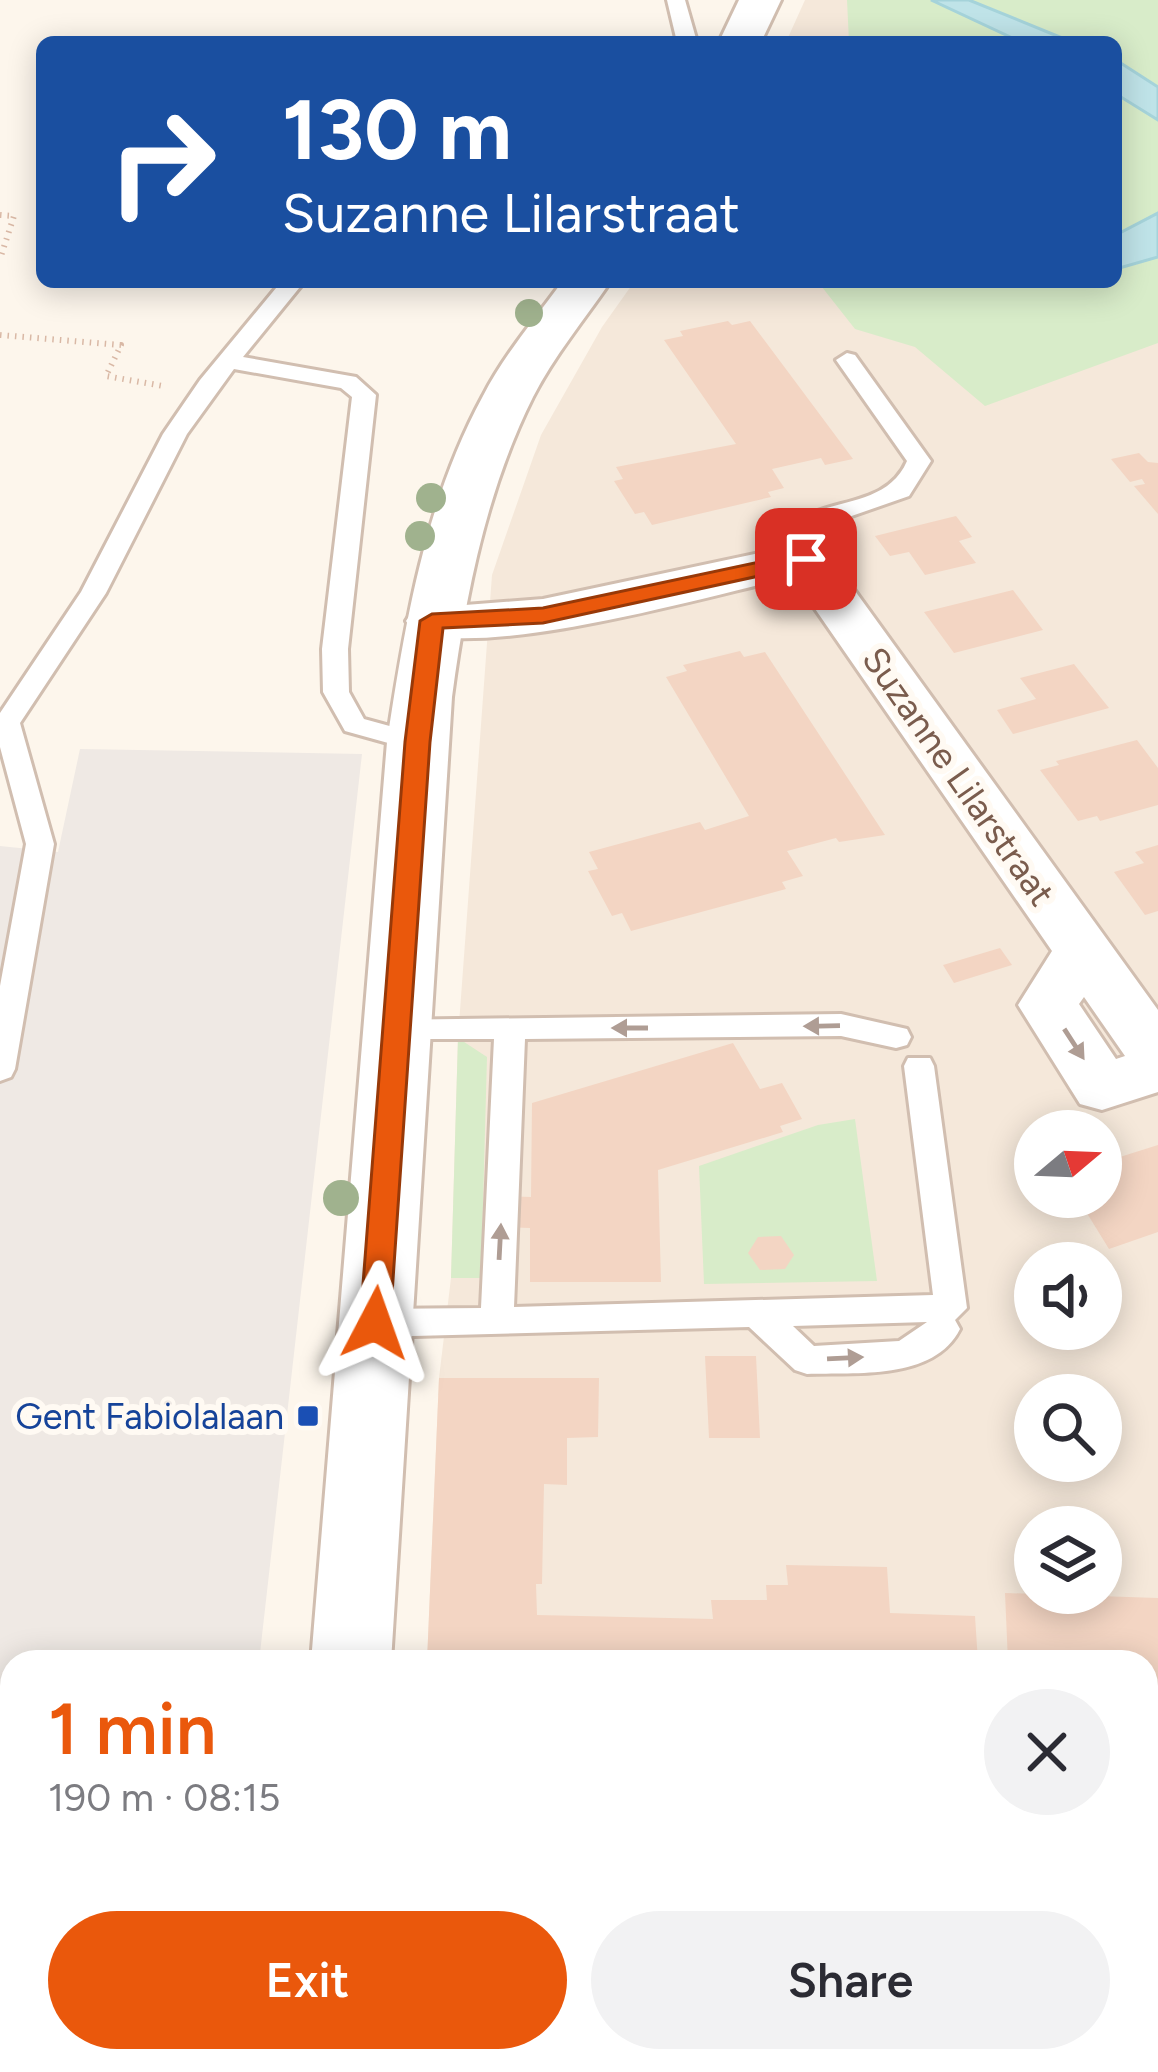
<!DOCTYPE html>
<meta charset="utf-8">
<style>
:root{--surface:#fff;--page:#f2f2f3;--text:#2b2b33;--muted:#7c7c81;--accent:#ea580c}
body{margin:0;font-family:Figtree,sans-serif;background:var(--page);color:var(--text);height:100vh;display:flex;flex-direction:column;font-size:45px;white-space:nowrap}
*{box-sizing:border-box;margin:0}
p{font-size:39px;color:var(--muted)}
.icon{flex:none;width:66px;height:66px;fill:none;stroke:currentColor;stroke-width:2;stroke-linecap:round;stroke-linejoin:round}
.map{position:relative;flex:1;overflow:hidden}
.details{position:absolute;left:0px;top:1650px;width:1158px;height:423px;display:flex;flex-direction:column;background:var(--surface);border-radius:36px 36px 0 0;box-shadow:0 6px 30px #0003}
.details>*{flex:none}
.banner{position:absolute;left:36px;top:36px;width:1086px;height:252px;border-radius:18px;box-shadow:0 6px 30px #0003;background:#1a4fa0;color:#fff;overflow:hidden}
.needle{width:78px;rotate:71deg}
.controls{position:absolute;left:1014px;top:1110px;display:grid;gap:24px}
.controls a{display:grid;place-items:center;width:108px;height:108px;border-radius:50%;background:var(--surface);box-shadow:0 6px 30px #0003;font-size:60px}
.pin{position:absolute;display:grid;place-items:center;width:102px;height:102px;color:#fff;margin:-51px;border-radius:24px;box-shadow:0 6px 18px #0006}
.me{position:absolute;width:132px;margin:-66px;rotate:4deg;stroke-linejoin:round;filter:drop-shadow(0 0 9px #0008)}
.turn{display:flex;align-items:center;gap:42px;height:252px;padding:0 48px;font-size:54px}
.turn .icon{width:156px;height:156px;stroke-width:2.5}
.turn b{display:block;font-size:84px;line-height:102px}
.round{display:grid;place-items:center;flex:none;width:126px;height:126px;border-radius:63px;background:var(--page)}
.overview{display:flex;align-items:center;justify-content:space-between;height:204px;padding:0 48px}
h1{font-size:72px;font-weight:600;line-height:90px;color:var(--accent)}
.cta{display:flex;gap:24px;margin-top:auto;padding:24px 48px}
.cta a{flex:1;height:138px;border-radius:72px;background:var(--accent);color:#fff;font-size:48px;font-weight:600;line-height:138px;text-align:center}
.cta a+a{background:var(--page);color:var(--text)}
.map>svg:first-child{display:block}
.residential{fill:#f5e8da;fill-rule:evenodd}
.industrial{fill:#efe9e4}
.green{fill:#d8ecc9}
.water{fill:#bfe3e8;stroke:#a5d3da;stroke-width:3}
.building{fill:#f3d5c3}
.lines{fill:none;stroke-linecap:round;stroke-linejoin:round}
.service-casing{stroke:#d1beb0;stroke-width:6}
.minor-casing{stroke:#d1beb0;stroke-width:6}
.tertiary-casing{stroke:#d1beb0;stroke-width:6}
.path{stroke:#d9b8a5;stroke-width:6;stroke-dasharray:1.5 6;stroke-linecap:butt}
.service{fill:#fff;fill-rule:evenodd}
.minor{fill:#fff;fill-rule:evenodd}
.tertiary{fill:#fff;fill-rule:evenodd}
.tree{fill:#a0b28e}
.oneway{fill:#af9d94}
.route{fill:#ea580c;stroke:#983908;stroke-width:3}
.transit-dot{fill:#1a4fb4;stroke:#fffaf3;stroke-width:4.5}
.labels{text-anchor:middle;stroke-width:12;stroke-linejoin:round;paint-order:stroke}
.street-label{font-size:36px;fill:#7a5c4d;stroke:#fffaf3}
.transit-label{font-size:36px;fill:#164399;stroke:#fffaf3;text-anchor:end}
</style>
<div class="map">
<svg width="1158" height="2072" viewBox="0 0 1158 2072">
<rect width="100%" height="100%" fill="#fdf6ec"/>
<path class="residential" d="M 805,0 L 1158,0 L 1158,2072 L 406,2072 L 407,2061 L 1146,2061 L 1146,1662 L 427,1662 L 439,1378 L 451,1278 L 458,1038 L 492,575 L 541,435 L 602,327 L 634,282 L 1116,282 L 1116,42 L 786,42 ZM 1035,1131 L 1101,1131 L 1101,1197 L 1035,1197 ZM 1035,1263 L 1101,1263 L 1101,1329 L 1035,1329 ZM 1035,1395 L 1101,1395 L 1101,1461 L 1035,1461 ZM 1035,1527 L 1101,1527 L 1101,1593 L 1035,1593 Z"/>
<path class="industrial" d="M 80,749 L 362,754 L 259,1662 L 12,1662 L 12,2061 L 214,2061 L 213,2072 L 0,2072 L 0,846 L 58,852 Z"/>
<g class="green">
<path d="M 847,0 L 1158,0 L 1158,343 L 985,406 L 915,347 L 855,329 L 818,282 L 1116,282 L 1116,42 L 849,42 Z"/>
<path d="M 458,1038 L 487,1057 L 481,1278 L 451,1278 Z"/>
<path d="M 855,1119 L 877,1281 L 704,1284 L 699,1166 L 818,1125 Z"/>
</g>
<g class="water">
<path d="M 931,0 L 969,0 L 1072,42 L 1021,42 Z"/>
<path d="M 1116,60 L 1158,87 L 1158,120 L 1116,94 Z"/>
<path d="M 1158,213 L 1158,257 L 1116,269 L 1116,235 Z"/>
</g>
<g class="building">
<path d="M 728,321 L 732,325 L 750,321 L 853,459 L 825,465 L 821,458 L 772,469 L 784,488 L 768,492 L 771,497 L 652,525 L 644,512 L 635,514 L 614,481 L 623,479 L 616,467 L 736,444 L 664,340 L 683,336 L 680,331 Z"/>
<path d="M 1139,453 L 1148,462 L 1158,463 L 1158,514 L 1134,486 L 1145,484 L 1142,479 L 1130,482 L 1111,459 Z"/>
<path d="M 956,516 L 972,537 L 959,541 L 976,563 L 925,575 L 909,552 L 890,556 L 875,536 Z"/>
<path d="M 1013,590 L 1043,630 L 954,653 L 924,612 Z"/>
<path d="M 740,651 L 744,657 L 765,652 L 885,835 L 839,842 L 836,838 L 787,851 L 803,876 L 782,882 L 786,889 L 631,931 L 622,913 L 612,916 L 588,871 L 598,869 L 589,852 L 700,822 L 705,830 L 749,816 L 666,677 L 687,671 L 683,665 Z"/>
<path d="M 1074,664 L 1109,708 L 1013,734 L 997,710 L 1036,699 L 1020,678 Z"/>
<path d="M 1137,740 L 1158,768 L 1158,805 L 1100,821 L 1097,816 L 1078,821 L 1040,770 L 1059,765 L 1056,761 Z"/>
<path d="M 1158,845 L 1158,911 L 1145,915 L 1114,872 L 1144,863 L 1135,852 Z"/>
<path d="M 1000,948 L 1012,965 L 954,983 L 943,965 Z"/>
<path d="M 733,1043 L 760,1089 L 782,1083 L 802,1119 L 780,1126 L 783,1132 L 658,1170 L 661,1282 L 530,1282 L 530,1228 L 500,1227 L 501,1196 L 531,1197 L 532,1103 Z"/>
<path d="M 1158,1145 L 1158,1232 L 1109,1249 L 1077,1197 L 1101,1197 L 1101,1163 Z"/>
<path d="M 781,1236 L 794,1255 L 785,1269 L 760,1270 L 748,1253 L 758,1237 Z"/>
<path d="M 705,1356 L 756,1356 L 760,1438 L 709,1438 Z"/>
<path d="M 439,1378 L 599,1378 L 598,1437 L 567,1438 L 567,1485 L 544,1484 L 542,1584 L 536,1584 L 537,1615 L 713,1619 L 711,1600 L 767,1600 L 766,1585 L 788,1585 L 786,1565 L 887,1567 L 890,1613 L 975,1616 L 978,1662 L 427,1662 Z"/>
<path d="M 1005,1593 L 1158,1598 L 1158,1728 L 1146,1727 L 1146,1662 L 1008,1662 Z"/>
<path d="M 1146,1942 L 1158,1944 L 1158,2072 L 1072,2072 L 1071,2061 L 1146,2061 Z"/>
<path d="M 407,2061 L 568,2061 L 568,2072 L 406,2072 Z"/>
<path d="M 913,2061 L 1021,2061 L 1021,2072 L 988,2072 Z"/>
</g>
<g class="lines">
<g class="service-casing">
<g id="service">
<path d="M 667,0 L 685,0 L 697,42 L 677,42 Z"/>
<path d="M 281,282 L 304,282 L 243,357 L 356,377 L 376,395 L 348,649 L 349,692 L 364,719 L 426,736 L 430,742 L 417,751 L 345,731 L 323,692 L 322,649 L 352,397 L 341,388 L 234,369 L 187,434 L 106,593 L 20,723 L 54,844 L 15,1069 L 11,1077 L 0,1081 L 0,986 L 26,844 L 0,747 L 0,713 L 81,592 L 163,434 L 200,380 Z"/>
<path d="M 847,353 L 855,355 L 931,461 L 909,496 L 820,527 L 818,559 L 806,567 L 794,559 L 799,519 C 837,498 888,505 907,461 L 836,360 Z"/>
<path d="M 841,1014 L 907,1029 L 911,1037 L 907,1045 L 896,1048 L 841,1036 L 525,1039 L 514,1307 L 933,1295 L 904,1066 L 908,1058 L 930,1058 L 934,1066 L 967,1308 L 955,1320 L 960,1329 C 934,1381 855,1372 807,1374 L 795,1370 L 749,1327 L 375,1337 L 363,1333 L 358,1323 L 363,1313 L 375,1309 L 481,1308 L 494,1039 L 397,1039 L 386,1036 L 382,1028 L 386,1020 ZM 927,1322 L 899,1341 L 814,1346 L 793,1326 Z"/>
</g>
</g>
<g class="minor-casing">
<g id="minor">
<path d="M 806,543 L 824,548 L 1158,1010 L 1158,1092 L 1102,1110 L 1080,1104 L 1018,1005 L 1052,951 L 793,577 C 700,598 502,656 414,633 L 406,621 L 414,609 L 543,599 ZM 1084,997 L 1125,1056 L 1116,1059 L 1079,1004 Z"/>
<rect x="1146" y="1775" width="12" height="74"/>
</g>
</g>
<g class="tertiary-casing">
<g id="tertiary">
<path d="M 739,0 L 781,0 L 761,42 L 719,42 Z"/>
<path d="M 562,282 L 610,282 C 584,320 554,356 533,397 C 486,491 466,594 452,697 L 391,1662 L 311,1662 L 387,742 C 405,623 425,503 483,396 C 504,355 535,319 562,282 Z"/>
<path d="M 277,2061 L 367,2061 L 366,2072 L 276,2072 Z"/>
</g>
</g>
<g class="path">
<path d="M 0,215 L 14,216 L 0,259"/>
<path d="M 0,335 L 121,345 L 106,376 L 163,386"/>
</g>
<use href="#service" class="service"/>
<use href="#minor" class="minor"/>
<use href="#tertiary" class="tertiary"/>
</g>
<g class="tree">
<circle cx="529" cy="313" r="14"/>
<circle cx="431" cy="498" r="15"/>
<circle cx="420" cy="536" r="15"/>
<circle cx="341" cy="1198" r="18"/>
</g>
<defs><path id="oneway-solid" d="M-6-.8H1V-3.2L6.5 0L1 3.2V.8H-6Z" transform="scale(3)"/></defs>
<g class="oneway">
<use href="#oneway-solid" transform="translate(822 1026) rotate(179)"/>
<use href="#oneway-solid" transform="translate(630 1028) rotate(-180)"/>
<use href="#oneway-solid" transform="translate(1074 1044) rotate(57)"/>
<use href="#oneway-solid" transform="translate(500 1242) rotate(-87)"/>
<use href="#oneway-solid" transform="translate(845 1358) rotate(-3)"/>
</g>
<path class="route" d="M 806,552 L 818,559 L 814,564 L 543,623 L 443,628 L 430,742 L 390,1323 L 385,1332 L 375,1336 L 364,1332 L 360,1323 L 405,742 L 420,621 L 432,614 L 543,608 Z"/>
<rect class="transit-dot" x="296" y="1404" width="24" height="24" rx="6"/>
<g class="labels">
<g class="street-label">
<text transform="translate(959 776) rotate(55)" y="13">Suzanne Lilarstraat</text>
</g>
<g class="transit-label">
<text x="284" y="1429">Gent Fabiolalaan</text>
</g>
</g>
</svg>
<div class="controls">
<a><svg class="needle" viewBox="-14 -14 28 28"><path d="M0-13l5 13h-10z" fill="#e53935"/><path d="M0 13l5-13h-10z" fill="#7c7c81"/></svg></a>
<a><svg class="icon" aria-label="sound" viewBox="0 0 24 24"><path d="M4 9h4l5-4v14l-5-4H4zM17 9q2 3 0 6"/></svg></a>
<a><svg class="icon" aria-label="search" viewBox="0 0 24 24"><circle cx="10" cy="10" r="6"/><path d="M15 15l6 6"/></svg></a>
<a><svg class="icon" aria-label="layers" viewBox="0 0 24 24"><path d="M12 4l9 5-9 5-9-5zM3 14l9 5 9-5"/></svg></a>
</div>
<div class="pin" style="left:806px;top:559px;background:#d93025"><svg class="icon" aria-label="arrive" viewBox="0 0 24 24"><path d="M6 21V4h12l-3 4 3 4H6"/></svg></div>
<svg class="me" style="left:375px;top:1323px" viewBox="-20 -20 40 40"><path d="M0-17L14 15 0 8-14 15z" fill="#ea580c" stroke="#fff" stroke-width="4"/></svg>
<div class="banner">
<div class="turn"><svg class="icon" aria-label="right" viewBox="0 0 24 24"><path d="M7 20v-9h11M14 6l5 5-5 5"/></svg><div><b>130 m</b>Suzanne Lilarstraat</div></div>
</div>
<section class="details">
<div class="overview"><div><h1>1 min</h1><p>190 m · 08:15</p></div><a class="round"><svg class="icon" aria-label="close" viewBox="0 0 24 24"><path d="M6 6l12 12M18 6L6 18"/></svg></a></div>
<div class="cta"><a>Exit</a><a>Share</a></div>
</section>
</div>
